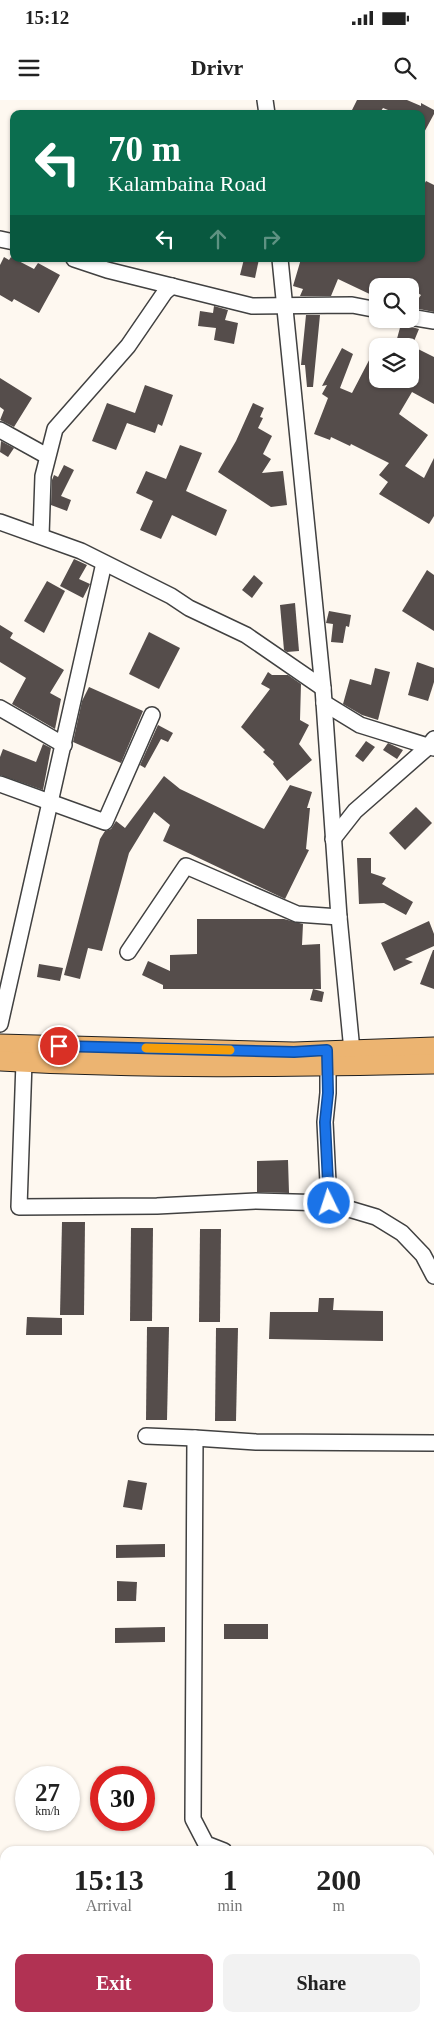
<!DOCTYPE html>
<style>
:root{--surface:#fff;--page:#f2f2f2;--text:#222;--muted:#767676;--accent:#b13253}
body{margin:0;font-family:"Times New Roman",serif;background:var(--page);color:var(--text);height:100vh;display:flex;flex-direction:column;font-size:19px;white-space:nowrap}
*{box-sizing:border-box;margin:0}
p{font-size:16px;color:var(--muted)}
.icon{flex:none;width:28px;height:28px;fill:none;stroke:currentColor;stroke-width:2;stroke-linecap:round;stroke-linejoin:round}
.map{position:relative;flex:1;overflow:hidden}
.details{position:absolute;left:0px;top:1746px;width:435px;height:176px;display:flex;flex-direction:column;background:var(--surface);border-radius:15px 15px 0 0;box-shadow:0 1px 4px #0004}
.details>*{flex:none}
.top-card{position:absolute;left:10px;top:10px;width:415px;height:152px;border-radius:10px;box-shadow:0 1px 4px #0004;background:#0b6e4f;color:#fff;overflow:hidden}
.fabs{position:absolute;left:369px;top:178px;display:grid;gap:10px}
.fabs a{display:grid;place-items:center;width:50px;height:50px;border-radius:10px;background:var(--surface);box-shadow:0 1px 4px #0004;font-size:25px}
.speed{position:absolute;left:15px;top:1666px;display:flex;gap:10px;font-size:25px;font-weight:700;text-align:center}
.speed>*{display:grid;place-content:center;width:65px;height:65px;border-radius:50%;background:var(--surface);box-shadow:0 1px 4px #0004;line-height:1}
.speed small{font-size:12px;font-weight:400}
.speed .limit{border:8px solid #d22;background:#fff;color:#111}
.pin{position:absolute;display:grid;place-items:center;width:42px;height:42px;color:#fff;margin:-21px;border:2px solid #fff;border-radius:50%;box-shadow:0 1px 5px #0007}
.me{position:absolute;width:55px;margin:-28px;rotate:356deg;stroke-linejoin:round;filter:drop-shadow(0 0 4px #0008)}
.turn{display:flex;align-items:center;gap:18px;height:105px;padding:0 15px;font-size:22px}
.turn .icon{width:65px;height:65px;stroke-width:2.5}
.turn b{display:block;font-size:35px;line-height:42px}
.lanes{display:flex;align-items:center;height:48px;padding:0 15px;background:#0003;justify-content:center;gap:25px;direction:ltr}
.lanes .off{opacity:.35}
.eta{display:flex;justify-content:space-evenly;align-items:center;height:85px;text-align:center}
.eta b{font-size:30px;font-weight:800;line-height:35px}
.button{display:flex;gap:10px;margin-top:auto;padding:10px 15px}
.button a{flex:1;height:58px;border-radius:10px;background:var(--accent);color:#fff;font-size:20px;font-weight:800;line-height:58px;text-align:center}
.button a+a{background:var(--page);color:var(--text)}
.status{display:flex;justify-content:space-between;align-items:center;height:35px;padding:0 25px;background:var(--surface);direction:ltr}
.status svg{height:14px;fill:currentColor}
header{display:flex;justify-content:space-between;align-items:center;height:65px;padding:0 15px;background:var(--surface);font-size:22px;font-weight:800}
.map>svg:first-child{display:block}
.building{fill:#554d4b}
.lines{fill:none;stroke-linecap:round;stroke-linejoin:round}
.minor-casing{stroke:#414141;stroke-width:18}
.major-casing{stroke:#1f1f1f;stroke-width:21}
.minor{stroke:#fff;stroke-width:15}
.major{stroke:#ecb471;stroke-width:19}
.route-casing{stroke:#114b97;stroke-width:12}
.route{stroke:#1a73e8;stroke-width:9}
.slow{stroke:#f59e0b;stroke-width:9}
</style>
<div class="status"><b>15:12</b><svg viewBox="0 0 49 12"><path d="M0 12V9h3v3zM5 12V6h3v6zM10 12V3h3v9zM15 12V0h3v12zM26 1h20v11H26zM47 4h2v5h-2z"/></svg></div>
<header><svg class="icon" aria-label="menu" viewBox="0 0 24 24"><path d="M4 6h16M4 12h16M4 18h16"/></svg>Drivr<svg class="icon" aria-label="search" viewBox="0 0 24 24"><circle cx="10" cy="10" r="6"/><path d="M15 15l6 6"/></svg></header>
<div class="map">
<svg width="434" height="1922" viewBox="0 0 434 1922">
<rect width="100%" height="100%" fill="#fef8f0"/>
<g class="building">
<path d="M 357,0 L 407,0 L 421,6 L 421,3 L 434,10 L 434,14 L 421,38 L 421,14 L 398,14 L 383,8 L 379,14 L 350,14 Z"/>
<path d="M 426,81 L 434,85 L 434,212 L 419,209 L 414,205 L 421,195 L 410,188 L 410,186 L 378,186 L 378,198 L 338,179 L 331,196 L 300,196 L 303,189 L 293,186 L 301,159 L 421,159 L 421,90 Z"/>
<path d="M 4,157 L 9,160 L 11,157 L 34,169 L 38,163 L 60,175 L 39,213 L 14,199 L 12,202 L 0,195 L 0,165 Z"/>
<path d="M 244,159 L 259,159 L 255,178 L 240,175 Z"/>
<path d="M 214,206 L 228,210 L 225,220 L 238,223 L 234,244 L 214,240 L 216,228 L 198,226 L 200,211 L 213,213 Z"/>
<path d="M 306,215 L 320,215 L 313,287 L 307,287 L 305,265 L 301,265 Z"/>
<path d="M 401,224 L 419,229 L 412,246 L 434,257 L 434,304 L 412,292 L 399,314 L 428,335 L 405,366 L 424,378 L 434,358 L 434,416 L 429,424 L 379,394 L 388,382 L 379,375 L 389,363 L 351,344 L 350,346 L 331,337 L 330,340 L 314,334 L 328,298 L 322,294 L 327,285 L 322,286 L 342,248 L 353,254 L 340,288 L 352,293 L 378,243 L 378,279 L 410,279 L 410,246 L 395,246 Z"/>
<path d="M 0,278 L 32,298 L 14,327 L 0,320 L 4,310 L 0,307 Z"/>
<path d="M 145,285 L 173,295 L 162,326 L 158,324 L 155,333 L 127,323 L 116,350 L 92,341 L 107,303 L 135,313 Z"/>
<path d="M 253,303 L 264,308 L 260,317 L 263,318 L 258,328 L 272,336 L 263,354 L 271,359 L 262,373 L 283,371 L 287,405 L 271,407 L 218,372 L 236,341 Z"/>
<path d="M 1,341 L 14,348 L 8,357 L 0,352 Z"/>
<path d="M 180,345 L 202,353 L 186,391 L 227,410 L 216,436 L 172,415 L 161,439 L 140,430 L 153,401 L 136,393 L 146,371 L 166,379 Z"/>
<path d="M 64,365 L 74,370 L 61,396 L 71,400 L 67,411 L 51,405 L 52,380 L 54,375 L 58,377 Z"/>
<path d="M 74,459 L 87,465 L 79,479 L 90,484 L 83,498 L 60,486 Z"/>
<path d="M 427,470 L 434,475 L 434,531 L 402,511 Z"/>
<path d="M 254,475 L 263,483 L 252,498 L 242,490 Z"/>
<path d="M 47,481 L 65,491 L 44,533 L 24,521 Z"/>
<path d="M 295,503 L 299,551 L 287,552 L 284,550 L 280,505 Z"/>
<path d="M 329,511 L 351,515 L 349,527 L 346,526 L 343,543 L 331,542 L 333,524 L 326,523 Z"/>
<path d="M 0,525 L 13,533 L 10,538 L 64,570 L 50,593 L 61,599 L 55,629 L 12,604 L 26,578 L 0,562 Z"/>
<path d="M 149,532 L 180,548 L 159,589 L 129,574 Z"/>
<path d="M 417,562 L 434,568 L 434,582 L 428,601 L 408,595 Z"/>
<path d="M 375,568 L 390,572 L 378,620 L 362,615 L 343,604 L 350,579 L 371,585 Z"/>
<path d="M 268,572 L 272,575 L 288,575 L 301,584 L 300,620 L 309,625 L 299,644 L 312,660 L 287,681 L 273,664 L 274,662 L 263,652 L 265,650 L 241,627 L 270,589 L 261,584 Z"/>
<path d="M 89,587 L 143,611 L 121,663 L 73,642 L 82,601 Z"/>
<path d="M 158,625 L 173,633 L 168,642 L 161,639 L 145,668 L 140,665 Z"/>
<path d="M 366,641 L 375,647 L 363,662 L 355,656 Z"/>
<path d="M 388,643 L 403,650 L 397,659 L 383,650 Z"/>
<path d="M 43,644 L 51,648 L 43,690 L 0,675 L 0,657 L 3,649 L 36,662 Z"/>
<path d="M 164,676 L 180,689 L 264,729 L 290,685 L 312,692 L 307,708 L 310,708 L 306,749 L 309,750 L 285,799 L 163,741 L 170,725 L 154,712 L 129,753 L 102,851 L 88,848 L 80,879 L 64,875 L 100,739 L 105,731 L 111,729 L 116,721 L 125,728 Z"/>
<path d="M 416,707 L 432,723 L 405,750 L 389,733 Z"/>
<path d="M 357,758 L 371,758 L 371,773 L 386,778 L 382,784 L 413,802 L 406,815 L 384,803 L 359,804 Z"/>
<path d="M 197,819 L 284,819 L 303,824 L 302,845 L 320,844 L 321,889 L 163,889 L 163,885 L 142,875 L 148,861 L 170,871 L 170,855 L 197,854 Z"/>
<path d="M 429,821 L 434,834 L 434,846 L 405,859 L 413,862 L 394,871 L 381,843 Z"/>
<path d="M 433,850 L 434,850 L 434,889 L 420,884 Z"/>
<path d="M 39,864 L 63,868 L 60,881 L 37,877 Z"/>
<path d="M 313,889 L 324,892 L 322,902 L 310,900 Z"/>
<path d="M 288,1060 L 289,1093 L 257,1092 L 257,1061 Z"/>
<path d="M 62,1122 L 85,1122 L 84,1215 L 60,1215 Z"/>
<path d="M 131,1128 L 153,1128 L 152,1221 L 130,1221 Z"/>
<path d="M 200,1129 L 221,1129 L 220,1222 L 199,1222 Z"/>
<path d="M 319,1198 L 334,1198 L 333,1210 L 383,1211 L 383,1241 L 269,1239 L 270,1212 L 318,1212 Z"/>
<path d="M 27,1217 L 62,1218 L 62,1235 L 26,1235 Z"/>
<path d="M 147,1227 L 169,1227 L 167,1320 L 146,1320 Z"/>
<path d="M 216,1228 L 238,1228 L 236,1321 L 215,1321 Z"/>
<path d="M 128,1380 L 147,1383 L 142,1410 L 123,1407 Z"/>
<path d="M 165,1444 L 165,1457 L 116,1458 L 116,1445 Z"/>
<path d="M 117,1481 L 137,1482 L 136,1501 L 117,1501 Z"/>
<rect x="224" y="1524" width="44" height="15"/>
<path d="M 165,1527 L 165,1542 L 115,1543 L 115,1528 Z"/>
</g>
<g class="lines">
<g class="minor-casing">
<g id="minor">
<path d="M 265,0 L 267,14"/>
<path d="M 0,139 L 14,142"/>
<path d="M 74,159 L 107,170 L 252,206 L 352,205 L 378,210"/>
<path d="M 280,159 L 323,588 L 339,817 L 353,961"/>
<path d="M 410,217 L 434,221"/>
<path d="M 0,330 L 47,356"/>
<path d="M 0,422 L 81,451 L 171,496 L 189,508 L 246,535 L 323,588"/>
<path d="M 41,436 L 43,376 L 55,329 L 128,246 L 165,192 L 172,186"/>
<path d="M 324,603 L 360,625 L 434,648"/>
<path d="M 0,608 L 64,645"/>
<path d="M 0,684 L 105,722 L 152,615"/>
<path d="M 333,739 L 355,711 L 428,647 L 434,639"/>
<path d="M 128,852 L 186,766 L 297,814 L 339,817"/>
<path d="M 0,924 L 104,463"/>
<path d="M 328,955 L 328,993 L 325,1022 L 329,1103"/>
<path d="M 24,962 L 19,1107 L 157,1106 L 256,1101 L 329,1103 L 376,1117 L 402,1133 L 423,1155 L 434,1176"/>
<path d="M 146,1336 L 195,1338 L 256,1342 L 434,1343"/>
<path d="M 195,1338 L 193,1719 L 206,1744 L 224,1751"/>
<path d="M 430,1899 L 434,1899"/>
</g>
</g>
<g class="major-casing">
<g id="major">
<path d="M 0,944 L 294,952 L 434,947"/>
<path d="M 0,961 C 144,969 290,967 434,964"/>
</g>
</g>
<use href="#minor" class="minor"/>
<use href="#major" class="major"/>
</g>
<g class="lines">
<g class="route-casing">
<path id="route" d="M 59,946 L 294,952 L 327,950 L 328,993 L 325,1022 L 329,1103"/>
</g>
<use href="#route" class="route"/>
<path class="slow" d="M 146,948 L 230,950"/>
</g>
</svg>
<div class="fabs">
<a><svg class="icon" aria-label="search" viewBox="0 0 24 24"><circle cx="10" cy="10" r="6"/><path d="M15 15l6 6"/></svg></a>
<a><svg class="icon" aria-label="layers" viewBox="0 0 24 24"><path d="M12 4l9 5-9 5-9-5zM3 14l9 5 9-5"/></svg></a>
</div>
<div class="speed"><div>27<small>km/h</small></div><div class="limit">30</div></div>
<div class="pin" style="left:59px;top:946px;background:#d93025"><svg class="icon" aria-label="arrive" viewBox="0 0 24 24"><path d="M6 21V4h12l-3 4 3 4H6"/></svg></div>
<svg class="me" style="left:329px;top:1103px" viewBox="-20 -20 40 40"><circle r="17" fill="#1a73e8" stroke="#fff" stroke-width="3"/><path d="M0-11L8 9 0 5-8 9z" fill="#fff"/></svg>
<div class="top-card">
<div class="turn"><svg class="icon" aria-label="left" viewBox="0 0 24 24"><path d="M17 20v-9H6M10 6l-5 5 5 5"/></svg><div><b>70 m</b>Kalambaina Road</div></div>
<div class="lanes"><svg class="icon" aria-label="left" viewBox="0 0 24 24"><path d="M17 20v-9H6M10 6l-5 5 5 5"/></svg><svg class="icon off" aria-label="ahead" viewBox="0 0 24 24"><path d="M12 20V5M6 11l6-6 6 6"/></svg><svg class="icon off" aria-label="right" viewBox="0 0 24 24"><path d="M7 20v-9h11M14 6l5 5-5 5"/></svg></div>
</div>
<section class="details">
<div class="eta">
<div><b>15:13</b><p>Arrival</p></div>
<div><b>1</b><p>min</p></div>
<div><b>200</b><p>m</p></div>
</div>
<div class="button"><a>Exit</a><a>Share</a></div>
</section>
</div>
